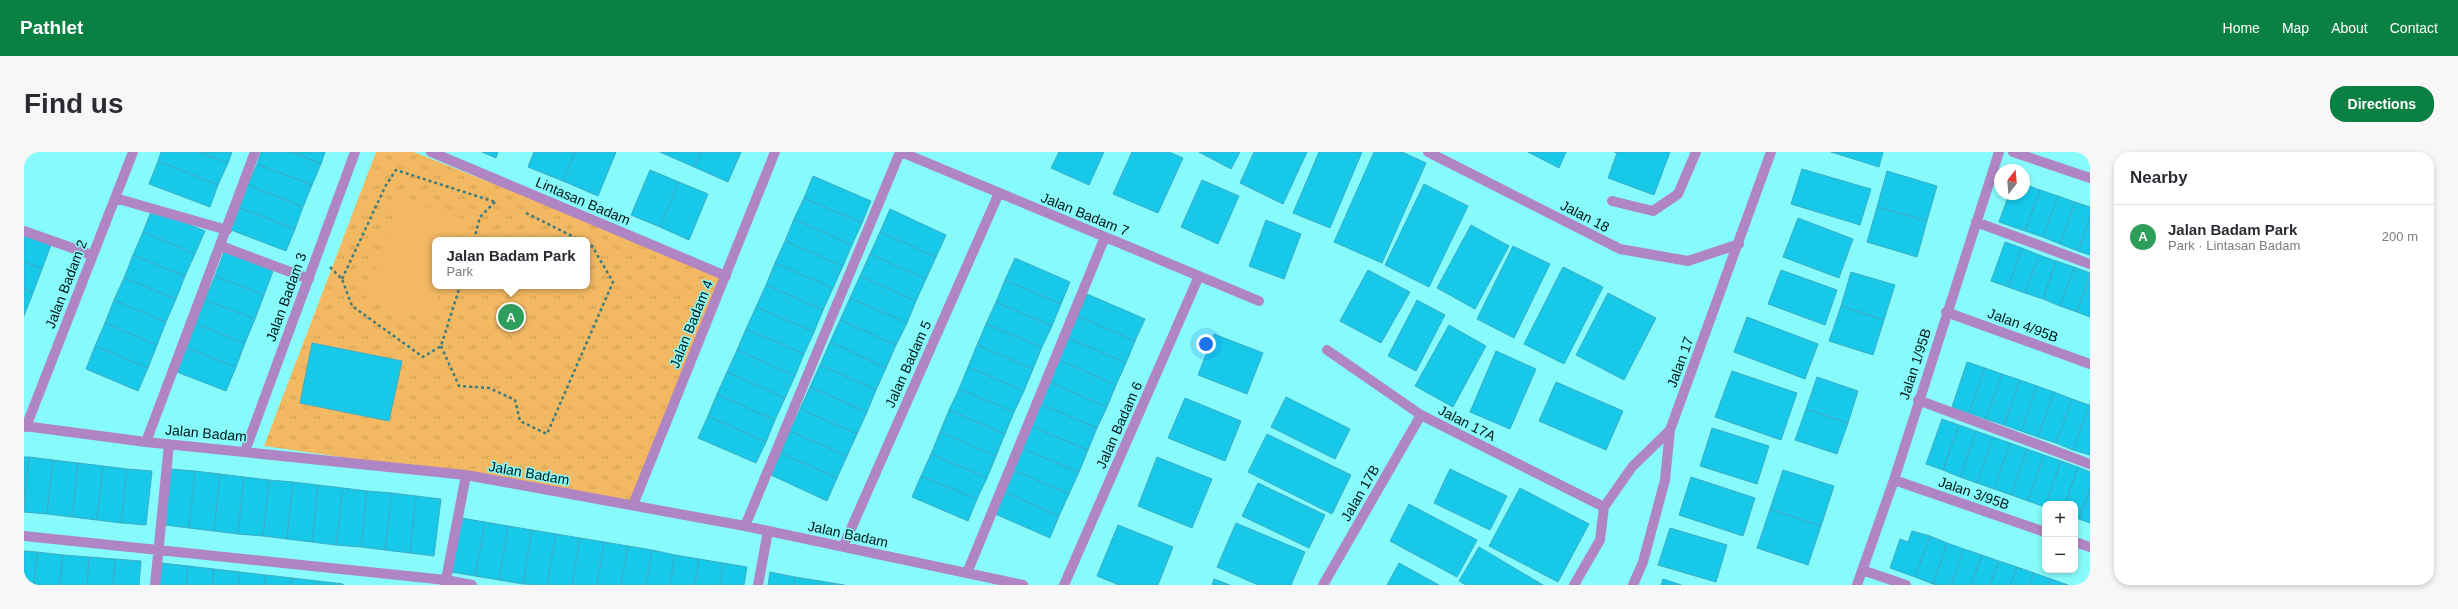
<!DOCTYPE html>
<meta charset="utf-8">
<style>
body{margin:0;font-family:Arial,sans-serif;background:#f7f7f7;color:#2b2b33}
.controls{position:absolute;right:12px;bottom:12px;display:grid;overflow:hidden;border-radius:8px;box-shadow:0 2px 6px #0003}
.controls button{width:36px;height:36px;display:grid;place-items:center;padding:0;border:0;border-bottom:1px solid #e1e1e2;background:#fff;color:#2b2b33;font:20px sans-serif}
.compass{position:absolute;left:1970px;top:12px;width:36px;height:36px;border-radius:50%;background:#fff;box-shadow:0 2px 6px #0003;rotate:16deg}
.you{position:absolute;left:1182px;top:192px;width:14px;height:14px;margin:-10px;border:3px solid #fff;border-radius:50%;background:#1a73e8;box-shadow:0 0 0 6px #1a73e833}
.badge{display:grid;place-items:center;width:26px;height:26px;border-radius:50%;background:#0b8043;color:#fff;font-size:13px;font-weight:700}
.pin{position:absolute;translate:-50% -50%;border:2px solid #fff;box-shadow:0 1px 4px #0006}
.popup{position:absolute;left:408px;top:85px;width:158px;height:52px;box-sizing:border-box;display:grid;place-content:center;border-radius:8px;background:#fff;filter:drop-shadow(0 1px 3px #0005);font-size:13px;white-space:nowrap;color:#7c7c81}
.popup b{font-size:15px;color:#2b2b33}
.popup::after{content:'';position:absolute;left:50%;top:100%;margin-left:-8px;border:8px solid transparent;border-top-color:#fff}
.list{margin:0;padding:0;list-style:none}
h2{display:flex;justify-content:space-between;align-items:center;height:52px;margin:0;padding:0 16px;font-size:17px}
h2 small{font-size:13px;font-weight:400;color:#7c7c81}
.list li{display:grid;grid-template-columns:26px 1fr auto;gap:12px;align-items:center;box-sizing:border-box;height:64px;padding:0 16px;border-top:1px solid #e1e1e2}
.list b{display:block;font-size:15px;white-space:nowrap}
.list p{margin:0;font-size:13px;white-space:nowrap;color:#7c7c81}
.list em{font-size:13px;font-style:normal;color:#7c7c81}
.map{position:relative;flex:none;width:2066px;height:433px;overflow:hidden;border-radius:16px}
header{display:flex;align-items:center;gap:24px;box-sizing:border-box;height:56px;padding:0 20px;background:#0b8043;color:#fff}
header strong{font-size:19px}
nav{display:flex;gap:22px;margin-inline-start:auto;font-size:14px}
.intro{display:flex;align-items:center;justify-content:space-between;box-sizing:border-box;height:96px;padding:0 24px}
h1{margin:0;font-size:28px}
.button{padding:10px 18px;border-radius:16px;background:#0b8043;color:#fff;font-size:14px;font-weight:700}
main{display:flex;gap:24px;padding:0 24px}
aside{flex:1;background:#fff;border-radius:16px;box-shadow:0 2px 6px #0003}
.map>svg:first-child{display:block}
.park{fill:url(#park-tufts);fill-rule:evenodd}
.pitch{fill:#f2b862}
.building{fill:#17c8e9;stroke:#3badc6}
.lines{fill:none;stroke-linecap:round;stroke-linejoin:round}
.path{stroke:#3d7d7d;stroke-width:2.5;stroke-dasharray:3 3;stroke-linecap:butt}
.minor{stroke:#b085c3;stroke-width:10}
.labels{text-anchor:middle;stroke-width:3;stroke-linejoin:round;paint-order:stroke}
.street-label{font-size:14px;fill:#001616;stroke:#87fbfb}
</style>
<header>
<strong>Pathlet</strong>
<nav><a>Home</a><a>Map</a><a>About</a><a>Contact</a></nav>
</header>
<div class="intro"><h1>Find us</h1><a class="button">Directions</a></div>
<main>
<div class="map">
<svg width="2066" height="433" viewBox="0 0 2066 433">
<defs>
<pattern id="park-tufts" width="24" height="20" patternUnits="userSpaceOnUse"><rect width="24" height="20" fill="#f2b862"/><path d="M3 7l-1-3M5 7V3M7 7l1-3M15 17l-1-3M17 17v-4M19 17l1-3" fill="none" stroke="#ce9d54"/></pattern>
</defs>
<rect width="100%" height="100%" fill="#87fbfb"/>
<path class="park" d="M352 0H390L702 124 609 353 442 323 240 294ZM411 88H563V134H411Z"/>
<path class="pitch" d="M376 46 438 66 431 88H411V134H417L407 169 341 148Z"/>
<path class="building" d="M137 0H176L204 11 194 33 134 9Z
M176 0H208L204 11Z
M237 0H268L297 12 288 33 233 12Z
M268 0H301L297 12Z
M458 0H474L472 6Z
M510 0H551L539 29 504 15Z
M551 0H592L574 44 539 29Z
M636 0H677L670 15Z
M677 0H717L704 30 670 15Z
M1035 0H1080L1065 33 1027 16Z
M1108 0H1145L1159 6 1134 61 1089 42Z
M1175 0H1216L1207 17Z
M1230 0H1283L1259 52 1216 31Z
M1295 0H1338L1306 76 1269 61Z
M1350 0H1378L1402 11 1358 111 1310 90Z
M1504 0H1542L1535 16Z
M1590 0H1646L1630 43 1584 26 1593 1Z
M1807 0H1859L1855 15Z
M134 9 194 33 186 55 125 32Z
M233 12 288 33 279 55 224 33Z
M1778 17 1847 37 1836 73 1767 52Z
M626 18 655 30 636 75 607 63Z
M1863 19 1913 34 1903 69 1853 55Z
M789 24 847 49 838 71 780 46Z
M1178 28 1215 44 1194 92 1157 75Z
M655 30 684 42 665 88 636 75Z
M1400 32 1444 54 1405 135 1361 113Z
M2000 32 2016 38 2001 79 1975 70 1985 42H2000Z
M224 33 279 55 271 77 216 56Z
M2016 38 2034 44 2019 85 2001 79Z
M2034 44 2051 50 2036 92 2019 85Z
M780 46 838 71 828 93 770 67Z
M2051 50 2066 55V65L2054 99 2036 92Z
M1853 55 1903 69 1893 105 1843 90Z
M216 56 271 77 262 99 207 78Z
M128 57 181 79 171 102 119 80Z
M866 57 922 83 912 105 856 80Z
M2066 65V103L2054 99Z
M1774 66 1829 87 1815 126 1759 105Z
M770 67 828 93 819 114 761 89Z
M1242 68 1277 82 1260 127 1225 114Z
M1447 73 1485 94 1451 157 1413 136Z
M119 80 171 102 161 124 109 103Z
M856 80 912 105 902 127 846 102Z
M0 83 27 93 18 117 0 110Z
M761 89 819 114 809 136 751 111Z
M1981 90 1998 96 1984 135 1967 129Z
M1489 94 1526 112 1490 186 1453 167Z
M1998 96 2015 103 2001 141 1984 135Z
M200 100 249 119 240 143 191 124Z
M846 102 902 127 892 149 836 124Z
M109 103 161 124 152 147 100 126Z
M2015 103 2032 109 2019 147 2001 141Z
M991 106 1046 130 1037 152 981 128Z
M2032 109 2050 115 2036 154 2019 147Z
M0 110 18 117 9 141 0 137Z
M751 111 809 136 799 158 742 133Z
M1539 115 1579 135 1540 212 1500 192Z
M2050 115 2066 121 2053 160 2036 154Z
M1344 118 1386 140 1357 191 1316 169Z
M1757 118 1813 138 1801 173 1744 152Z
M1827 120 1871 133 1860 168 1817 154Z
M191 124 240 143 231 167 181 148Z
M836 124 892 149 883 171 826 146Z
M2066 125V165L2053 160Z
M100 126 152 147 142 170 90 148Z
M981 128 1037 152 1028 174 972 150Z
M742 133 799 158 790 180 732 155Z
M0 137 9 141 0 164Z
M1584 141 1632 166 1600 228 1552 203Z
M1063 142 1121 167 1111 189 1054 164Z
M826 146 883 171 872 193 816 168Z
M90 148 142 170 133 193 81 171Z
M181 148 231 167 221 191 172 172Z
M1393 148 1421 163 1392 219 1364 204Z
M972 150 1028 174 1018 195 962 172Z
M1817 154 1860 168 1849 203 1805 189Z
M732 155 790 180 780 202 722 177Z
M1054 164 1111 189 1102 211 1044 186Z
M1723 165 1794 192 1781 227 1710 200Z
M816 168 872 193 862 216 806 190Z
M81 171 133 193 124 216 71 194Z
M172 172 221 191 212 215 163 196Z
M962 172 1018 195 1009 217 953 193Z
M1425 173 1462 194 1429 255 1391 234Z
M722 177 780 202 771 224 713 198Z
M1190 182 1239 201 1223 242 1174 223Z
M1044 186 1102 211 1092 233 1035 208Z
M806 190 862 216 852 238 796 213Z
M288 191 378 209 365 269 276 251Z
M953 193 1009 217 1000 239 944 215Z
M71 194 124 216 114 239 62 217Z
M163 196 212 215 202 239 153 220Z
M713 198 771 224 761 246 703 220Z
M1472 199 1512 217 1486 277 1446 260Z
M1035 208 1092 233 1083 255 1025 230Z
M1943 210 1961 216 1945 261 1928 255Z
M796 213 852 238 843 260 786 235Z
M944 215 1000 239 990 260 935 237Z
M1961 216 1978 222 1962 267 1945 261Z
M1708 219 1773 241 1757 288 1691 265Z
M703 220 761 246 751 268 693 242Z
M1978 222 1996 228 1980 273 1962 267Z
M1793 225 1834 239 1824 271 1782 257Z
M1996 228 2013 234 1997 279 1980 273Z
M1025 230 1083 255 1073 276 1016 252Z
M1532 230 1599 259 1582 298 1515 269Z
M2013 234 2030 240 2014 285 1997 279Z
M786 235 843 260 833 282 776 257Z
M935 237 990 260 981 282 925 258Z
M2030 240 2048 247 2032 291 2014 285Z
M693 242 751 268 742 290 684 264Z
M1262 245 1326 277 1311 307 1247 275Z
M1161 246 1217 269 1201 309 1144 286Z
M2048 247 2065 253 2049 298 2032 291Z
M1016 252 1073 276 1064 298 1006 274Z
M2065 253H2066V303L2049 298Z
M776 257 833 282 823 304 766 279Z
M1782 257 1824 271 1813 302 1771 288Z
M925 258 981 282 972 304 916 280Z
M684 264 742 290 732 311 674 286Z
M1918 267 1935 273 1919 318 1902 312Z
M1935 273 1952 279 1936 325 1919 318Z
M1006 274 1064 298 1055 320 997 296Z
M1688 276 1745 294 1733 332 1676 314Z
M766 279 823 304 813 326 757 301Z
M1952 279 1969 285 1953 331 1936 325Z
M916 280 972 304 963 326 907 302Z
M1243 282 1327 323 1308 362 1224 320Z
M1969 285 1986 291 1970 337 1953 331Z
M1986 291 2003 297 1987 343 1970 337Z
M997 296 1055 320 1045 342 987 317Z
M2003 297 2020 303 2004 349 1987 343Z
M757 301 813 326 803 349 747 323Z
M907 302 963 326 953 347 897 324Z
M2020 303 2037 309 2021 355 2004 349Z
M0 305H5L0 351Z
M5 305 29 308 23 362 0 360Z
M1133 305 1188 327 1168 376 1114 354Z
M29 308 54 311 48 365 23 362Z
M2037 309 2054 315 2041 352H2022Z
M54 311 79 314 73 368 48 365Z
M79 314 103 317 97 371 73 368Z
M2054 315 2066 320V336L2055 367 2051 366V352H2041Z
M103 317 128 319 122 373 97 371Z
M146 317 171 319 165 376 141 373Z
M987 317 1045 342 1035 364 978 339Z
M1426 317 1483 344 1466 378 1410 351Z
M1759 318 1810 334 1797 374 1746 357Z
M171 319 196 322 190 379 165 376Z
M196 322 220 325 214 382 190 379Z
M897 324 953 347 944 369 888 345Z
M220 325 245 328 239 384 214 382Z
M1667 325 1731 346 1719 384 1655 363Z
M245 328 269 330 263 387 239 384Z
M269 330 294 333 288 390 263 387Z
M1234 331 1301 363 1285 396 1218 364Z
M294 333 319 336 312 393 288 390Z
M319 336 343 339 337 395 312 393Z
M1496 336 1565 372 1534 430 1465 394Z
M2066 336V371L2055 367Z
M343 339 368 341 361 398 337 395Z
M978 339 1035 364 1026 386 969 361Z
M368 341 392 344 386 401 361 398Z
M392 344 417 347 410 404 386 401Z
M1385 352 1453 388 1433 425 1366 389Z
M1746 357 1797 374 1784 413 1733 396Z
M437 366 461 370 451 424 427 420Z
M461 370 484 374 475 428 451 424Z
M1212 371 1281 400 1267 433H1234L1193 415Z
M1094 373 1149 395 1134 433H1095L1073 424Z
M484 374 508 378 499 432 475 428Z
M1646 376 1703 393 1692 430 1634 413Z
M508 378 532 382 523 433 499 432Z
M1888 379 1906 384 1891 425 1866 416 1876 387 1884 390Z
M532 382 556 386 548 433H523Z
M1906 384 1923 391 1909 432 1891 425Z
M556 386 580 390 573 433H548Z
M580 390 604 394 597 433H573Z
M1923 391 1940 397 1927 433H1913L1909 432Z
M604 394 628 398 622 433H597Z
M1455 395 1519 433H1442L1435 429Z
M1940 397 1958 403 1947 433H1927Z
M628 398 651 403 646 433H622Z
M0 399 13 400 10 433H0Z
M13 400 39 403 36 433H10Z
M39 403 65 405 63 433H36Z
M651 403 675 407 671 433H646Z
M1958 403 1975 409 1966 433H1947Z
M65 405 91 407 89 433H63Z
M91 407 117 409 115 433H89Z
M675 407 699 411 696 433H671Z
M1975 409 1993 415 1986 433H1966Z
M138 411 164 414 162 433H136Z
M699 411 723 415 720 433H696Z
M1375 411 1415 433H1363Z
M164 414 190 417 188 433H162Z
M1993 415 2010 421 2006 433H1986Z
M190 417 216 420 214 433H188Z
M216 420 242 423 241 433H214Z
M746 420 771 425 770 433H744Z
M2010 421 2027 427 2025 433H2006Z
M242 423 268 426 267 433H241Z
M771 425 796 429 795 433H770Z
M268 426 294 429 293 433H267Z
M1190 427 1206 433H1188Z
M1639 427 1657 433H1637Z
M2027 427 2044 433H2025Z
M294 429 319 432V433H293Z
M796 429 820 433H795Z"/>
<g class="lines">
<path class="path" d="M502 61 556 88
M450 88 456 65 472 49
M306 115 318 127 328 154 399 205 417 194 436 134
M318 127 362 33 372 18 471 50
M417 194 435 234 465 236 491 248 496 269 523 282 589 130 568 94 563 92"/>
<path class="minor" d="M407 0 702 124
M877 0 1235 149
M1404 0 1596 97 1664 109 1715 92
M1989 0 2066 26
M91 46 203 78
M1588 49 1629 59 1654 42 1672 0
M1952 70 2066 112
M0 79 68 103
M197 94 285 127
M1922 160 2066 212
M1303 198 1397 263 1580 355
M1894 248 2066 312
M0 274 122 290 442 323 721 374 999 433
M2 275 109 0
M122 290 231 0
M221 299 331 0
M1870 328 2021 380
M609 353 751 0
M721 374 876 0
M0 384 422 428 448 433
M2051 390 2066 395
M819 395 975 41
M1838 418 1882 433
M943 421 1081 85
M131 433 145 292
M421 433 442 323
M734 433 744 379
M1040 433 1175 124
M1299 433 1397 263
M1550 433 1576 388 1580 355 1608 315 1646 278
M1609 433 1619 410 1641 328 1646 278 1747 0
M1833 433 1870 328 1975 0"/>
</g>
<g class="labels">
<g class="street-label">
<text transform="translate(559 49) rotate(23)" y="5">Lintasan Badam</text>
<text transform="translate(1061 62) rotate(22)" y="5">Jalan Badam 7</text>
<text transform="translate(1561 64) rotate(27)" y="5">Jalan 18</text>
<text transform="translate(42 132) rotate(-69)" y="5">Jalan Badam 2</text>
<text transform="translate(262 145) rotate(-70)" y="5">Jalan Badam 3</text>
<text transform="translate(667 172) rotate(-68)" y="5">Jalan Badam 4</text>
<text transform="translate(1999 173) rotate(20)" y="5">Jalan 4/95B</text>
<text transform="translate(1656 210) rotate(-70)" y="5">Jalan 17</text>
<text transform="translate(884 212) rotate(-66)" y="5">Jalan Badam 5</text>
<text transform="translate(1891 212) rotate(-72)" y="5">Jalan 1/95B</text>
<text transform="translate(1443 271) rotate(27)" y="5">Jalan 17A</text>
<text transform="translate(1095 273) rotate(-66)" y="5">Jalan Badam 6</text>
<text transform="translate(182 281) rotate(5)" y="5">Jalan Badam</text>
<text transform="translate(505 321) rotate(10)" y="5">Jalan Badam</text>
<text transform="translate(1336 341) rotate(-60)" y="5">Jalan 17B</text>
<text transform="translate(1950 341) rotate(19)" y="5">Jalan 3/95B</text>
<text transform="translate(824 382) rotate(12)" y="5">Jalan Badam</text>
</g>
</g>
</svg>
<div class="controls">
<button>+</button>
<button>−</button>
</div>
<svg class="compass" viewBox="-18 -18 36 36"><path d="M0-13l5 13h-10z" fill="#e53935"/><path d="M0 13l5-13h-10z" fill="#7c7c81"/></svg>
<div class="you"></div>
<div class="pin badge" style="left:487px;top:165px;background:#2e9e5b">A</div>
<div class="popup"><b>Jalan Badam Park</b>Park</div>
</div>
<aside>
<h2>Nearby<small></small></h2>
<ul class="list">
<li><span class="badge" style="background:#2e9e5b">A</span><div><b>Jalan Badam Park</b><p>Park · Lintasan Badam</p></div><em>200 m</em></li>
</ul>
</aside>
</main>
